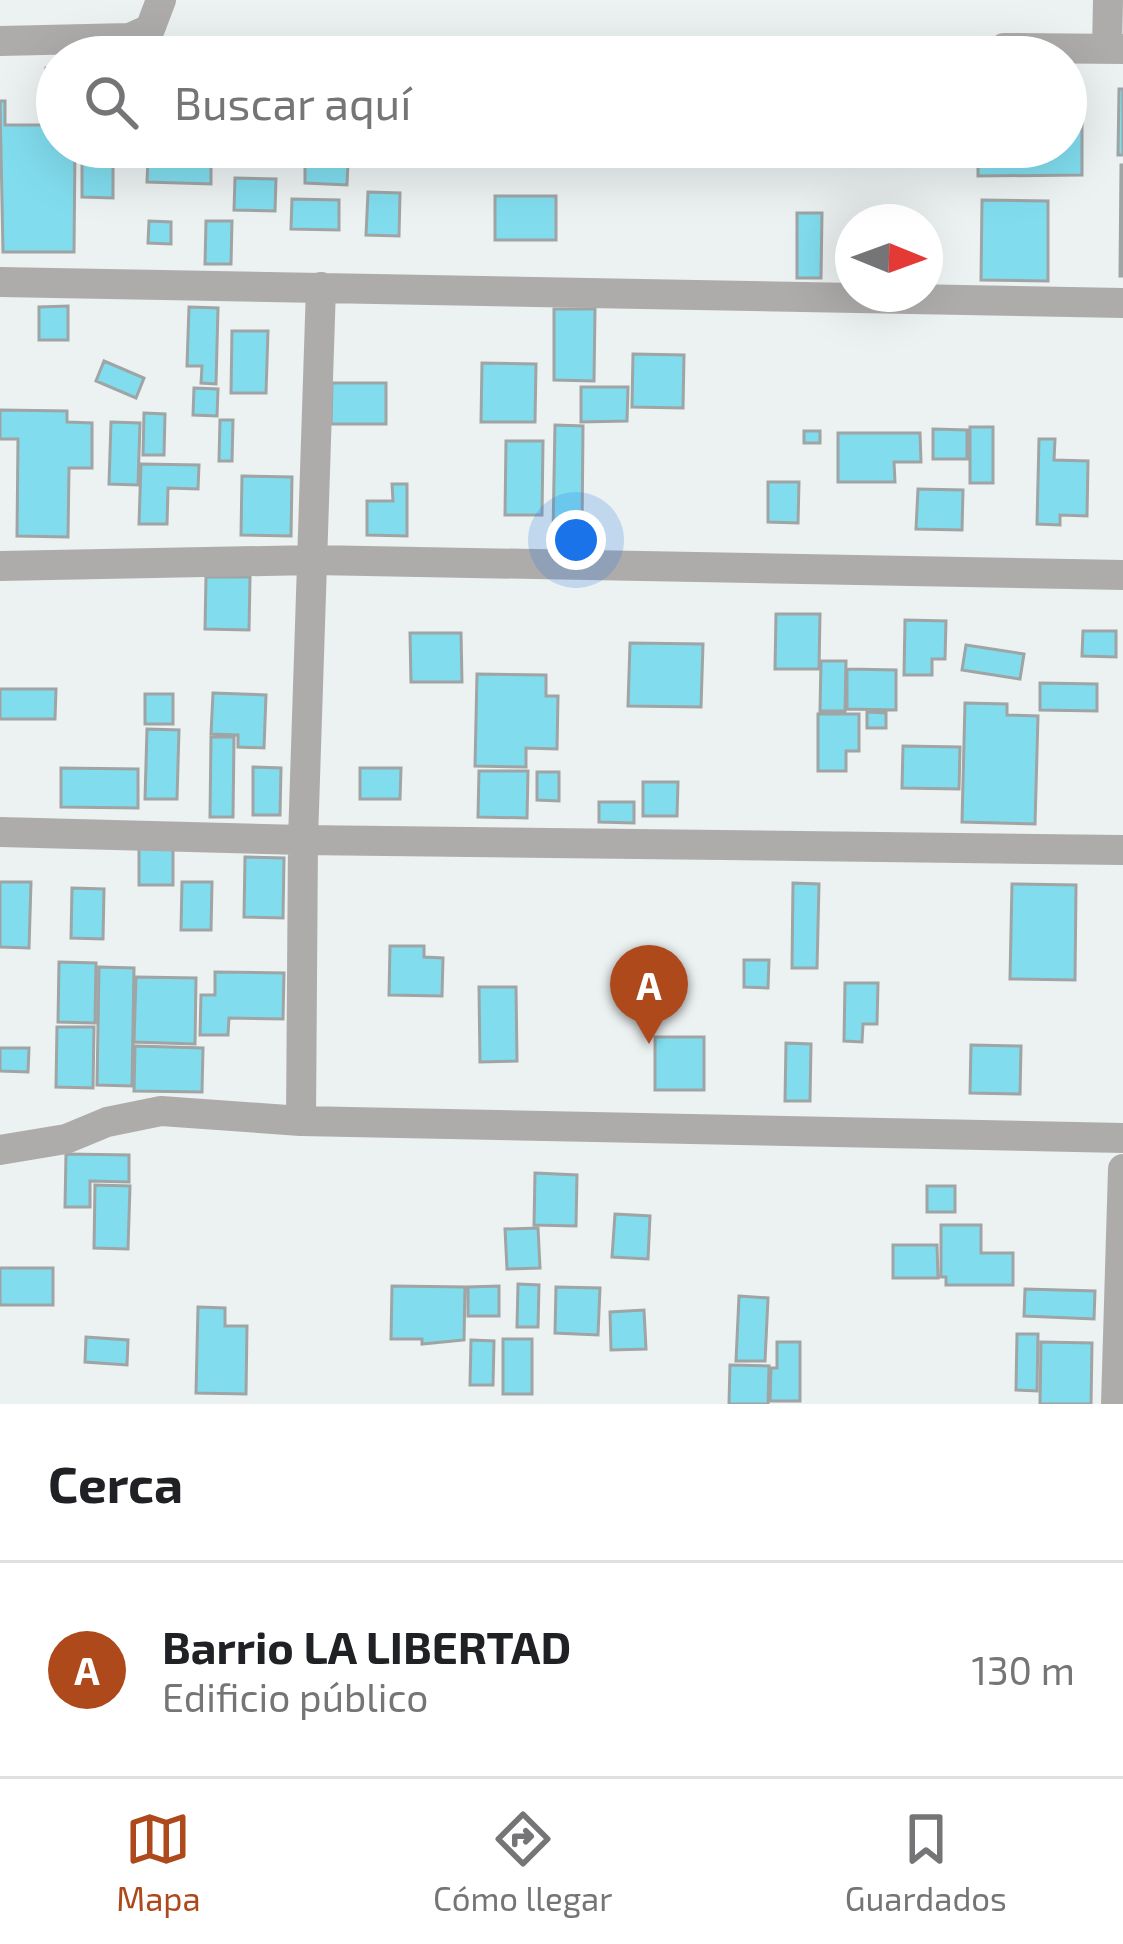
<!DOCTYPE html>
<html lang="es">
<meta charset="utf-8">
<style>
body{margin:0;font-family:"Exo 2",sans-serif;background:#f6f6f6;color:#202124}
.compass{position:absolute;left:835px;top:204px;width:108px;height:108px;border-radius:50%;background:#fff;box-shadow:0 12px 48px #0002;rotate:91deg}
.you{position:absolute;left:576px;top:540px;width:42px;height:42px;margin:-30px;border:9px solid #fff;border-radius:50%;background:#1a73e8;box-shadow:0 0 0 18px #1a73e833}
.badge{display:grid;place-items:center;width:78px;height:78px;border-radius:50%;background:#ad491a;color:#fff;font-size:39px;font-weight:700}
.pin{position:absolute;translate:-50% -99px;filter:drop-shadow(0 3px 6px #0008)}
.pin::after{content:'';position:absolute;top:63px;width:42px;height:36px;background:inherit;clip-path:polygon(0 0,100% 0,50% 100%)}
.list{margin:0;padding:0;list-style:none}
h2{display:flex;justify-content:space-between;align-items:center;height:156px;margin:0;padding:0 48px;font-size:51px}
h2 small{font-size:39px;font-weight:400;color:#757577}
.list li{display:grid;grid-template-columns:78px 1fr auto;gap:36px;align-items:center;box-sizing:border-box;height:216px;padding:0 48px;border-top:3px solid #e0e0e0}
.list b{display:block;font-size:45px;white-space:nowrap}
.list p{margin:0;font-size:39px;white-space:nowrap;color:#757577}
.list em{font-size:39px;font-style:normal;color:#757577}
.icon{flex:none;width:66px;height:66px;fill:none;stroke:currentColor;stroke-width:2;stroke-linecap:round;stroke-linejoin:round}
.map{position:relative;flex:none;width:1123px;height:1404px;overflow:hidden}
.search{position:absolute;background:#fff;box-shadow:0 12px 48px #0002;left:36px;right:36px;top:36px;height:132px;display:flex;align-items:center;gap:30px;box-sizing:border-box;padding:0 42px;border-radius:66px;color:#757577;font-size:45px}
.sheet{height:372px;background:#fff}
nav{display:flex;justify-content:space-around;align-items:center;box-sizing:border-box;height:168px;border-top:3px solid #e0e0e0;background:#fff;font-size:33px;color:#757577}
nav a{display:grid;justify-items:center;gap:6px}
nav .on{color:#ad491a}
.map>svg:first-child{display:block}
.building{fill:#81ddee;stroke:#9fa4a5;stroke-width:3}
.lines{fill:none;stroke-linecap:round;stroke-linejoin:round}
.street{stroke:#aeacab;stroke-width:30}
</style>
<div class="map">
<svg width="1123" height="1404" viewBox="0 0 1123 1404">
<rect width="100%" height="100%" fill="#ecf1f1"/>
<path class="building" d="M160 49 185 50V57H160Z
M46 68H57V120H45Z
M1119 89H1123V155H1118Z
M0 101H5V125H57V147H75L74 252H3Z
M1066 110H1082V175L978 176V147H1066Z
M82 147H113V198L82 197Z
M130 147H155L154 156 130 155Z
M222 147H287V157L222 156Z
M545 147H571V154L545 152Z
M148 158 211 160V184L147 182Z
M305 162 348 163 347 185 305 183Z
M1121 165H1123V276H1120Z
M235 178 276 179 275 211 234 210Z
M368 192 400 193 399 236 366 235Z
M495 196H556V240H495Z
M292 199 339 200V230L291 229Z
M982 200 1048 201V281L981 280Z
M797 213H822L821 278H797Z
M149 221 171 222V244L148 243Z
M206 221H232L231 264H205Z
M68 306V340H39V307Z
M189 307 218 308 216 384 201 383 202 366H187Z
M554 309H595L594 381 554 380Z
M232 331H268L266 393H231Z
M633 354 684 355 683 408 632 407Z
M104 361 144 378 136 398 96 381Z
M482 363 536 364 535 422H481Z
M332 383H386V424H331Z
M581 387H628L627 421 581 422Z
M194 388 218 389 217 416 193 415Z
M0 410 67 411V422L92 423V468H69L68 537 17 536 18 439H0Z
M144 413 165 414 164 455H143Z
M220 420H233L232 461H219Z
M111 422 140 423 138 485 109 484Z
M555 425 583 426 582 533 553 532Z
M970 427H993V483H970Z
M933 429 967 430V459H933Z
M804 431H820V443H804Z
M838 433H920L921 462H894L895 482H838Z
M1039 439H1055L1054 460 1088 461 1087 516 1060 515V525L1037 524Z
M506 441H543L542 515H505Z
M141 464 199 465 198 489 168 488 167 524H139Z
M242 476 292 477 291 536 241 535Z
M768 482H799L798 523 768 522Z
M392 484H407V536L367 535V501H393Z
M918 489 963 490 962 530 916 529Z
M206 577H250L249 630 205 629Z
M776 614H820L819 669H775Z
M905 620 946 621 945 659H932V675H904Z
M1083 631H1116V657L1082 656Z
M410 633H461L462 682H411Z
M630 643 703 644 701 707 628 706Z
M966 645 1024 654 1020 679 962 670Z
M821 661H846L845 711H820Z
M847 669 896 670V710L847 709Z
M477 674 546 675V696H558L557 749 526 748V767L475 766Z
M1040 683 1097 684V711L1040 710Z
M0 689H56L55 719H0Z
M213 693 266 695 264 748 238 747V735L211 734Z
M145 694H173V724H145Z
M965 703 1007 704V715L1038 716 1035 824 962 822Z
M867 712 886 713V728H867Z
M818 714H859V751H846V771H818Z
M147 729 179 730 177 799H145Z
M211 737H234L233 817H210Z
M903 746 960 747 959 789 902 788Z
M253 767 281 768 280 815H253Z
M61 768 138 769V808L61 807Z
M360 768H401L400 799H360Z
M479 771H528L527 818 478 817Z
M537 772H559V801L537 800Z
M643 782H678L677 816H643Z
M599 802H634V823L599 822Z
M139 848 173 849V885H139Z
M245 857 284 858 283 918 244 917Z
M0 882H31L29 948 0 947Z
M182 882H212L211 930H181Z
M793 883 819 884 817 968H792Z
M1012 884 1076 885 1075 980 1010 979Z
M72 888 104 889 103 939 71 938Z
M390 946H424V957L443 958 442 996 389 995Z
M744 960H769L768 988 744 987Z
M59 962 96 963 95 1023 58 1022Z
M99 967 134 968 132 1086 97 1085Z
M215 972 284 973 283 1019 229 1018 228 1035H200L201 995H215Z
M136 977 196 978 195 1044 134 1042Z
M845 983H878L877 1024H863L862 1042 844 1041Z
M479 987H516L517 1061 480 1062Z
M57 1027H94L93 1088 56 1087Z
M655 1037H704V1090H655Z
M786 1043 811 1044 810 1101H785Z
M971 1045 1021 1046 1020 1094 970 1093Z
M135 1046 203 1048 202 1092 134 1091Z
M0 1048H29L28 1072 0 1071Z
M66 1154 129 1155V1182L90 1181V1207H65Z
M535 1173 577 1175 576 1226 534 1225Z
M95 1185 130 1186 128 1249 94 1248Z
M927 1186H955V1212H927Z
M615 1214 650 1216 648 1259 612 1257Z
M941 1225H981V1253H1013V1285H946V1277H941Z
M538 1228 540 1268 507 1269 505 1229Z
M893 1245H937L938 1278H893Z
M0 1268H53V1305H0Z
M518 1284 539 1285 538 1327H517Z
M392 1286 465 1287 464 1340 422 1344V1339H391Z
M499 1286V1316H468V1287Z
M556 1287 600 1288 598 1335 555 1333Z
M1025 1289 1095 1291 1094 1319 1024 1316Z
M739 1296 768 1298 765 1361H736Z
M198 1307 225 1308V1326H247L246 1394 196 1393Z
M644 1310 646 1349 611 1350 610 1312Z
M1017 1334H1038L1037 1391 1016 1390Z
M86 1337 128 1340 127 1365 85 1362Z
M503 1339H532V1394H503Z
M471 1340 494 1341 493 1385H470Z
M777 1342H800V1401H770L771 1368H777Z
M1041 1342 1092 1343 1091 1404H1040Z
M730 1365 769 1366 768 1404H729Z"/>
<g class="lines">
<path class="street" d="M0 41 130 38 150 29 161 0
M1004 48 1123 49
M1107 49 1108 0
M0 282 1123 303
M0 566 314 560 1123 575
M0 832 303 840 1123 850
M301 1121 303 840 321 287
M0 1150 66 1139 107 1122 161 1111 301 1121 1123 1138
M1116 1404 1123 1169"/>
</g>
</svg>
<svg class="compass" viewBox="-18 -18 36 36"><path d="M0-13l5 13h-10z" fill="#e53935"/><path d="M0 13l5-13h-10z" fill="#757577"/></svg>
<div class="you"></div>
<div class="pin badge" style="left:649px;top:1044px">A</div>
<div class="search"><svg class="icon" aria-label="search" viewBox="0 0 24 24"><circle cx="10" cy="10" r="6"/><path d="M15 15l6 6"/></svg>Buscar aquí</div>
</div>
<section class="sheet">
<h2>Cerca<small></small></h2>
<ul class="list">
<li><span class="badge">A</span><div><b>Barrio LA LIBERTAD</b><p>Edificio público</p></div><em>130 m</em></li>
</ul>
</section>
<nav>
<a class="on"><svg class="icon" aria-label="map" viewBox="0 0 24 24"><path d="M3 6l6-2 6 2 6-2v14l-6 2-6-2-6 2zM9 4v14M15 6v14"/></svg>Mapa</a>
<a><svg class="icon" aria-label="directions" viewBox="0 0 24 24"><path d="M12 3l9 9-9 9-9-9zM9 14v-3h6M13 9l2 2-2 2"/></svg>Cómo llegar</a>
<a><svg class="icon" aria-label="saved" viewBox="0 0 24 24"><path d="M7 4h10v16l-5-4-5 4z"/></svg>Guardados</a>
</nav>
